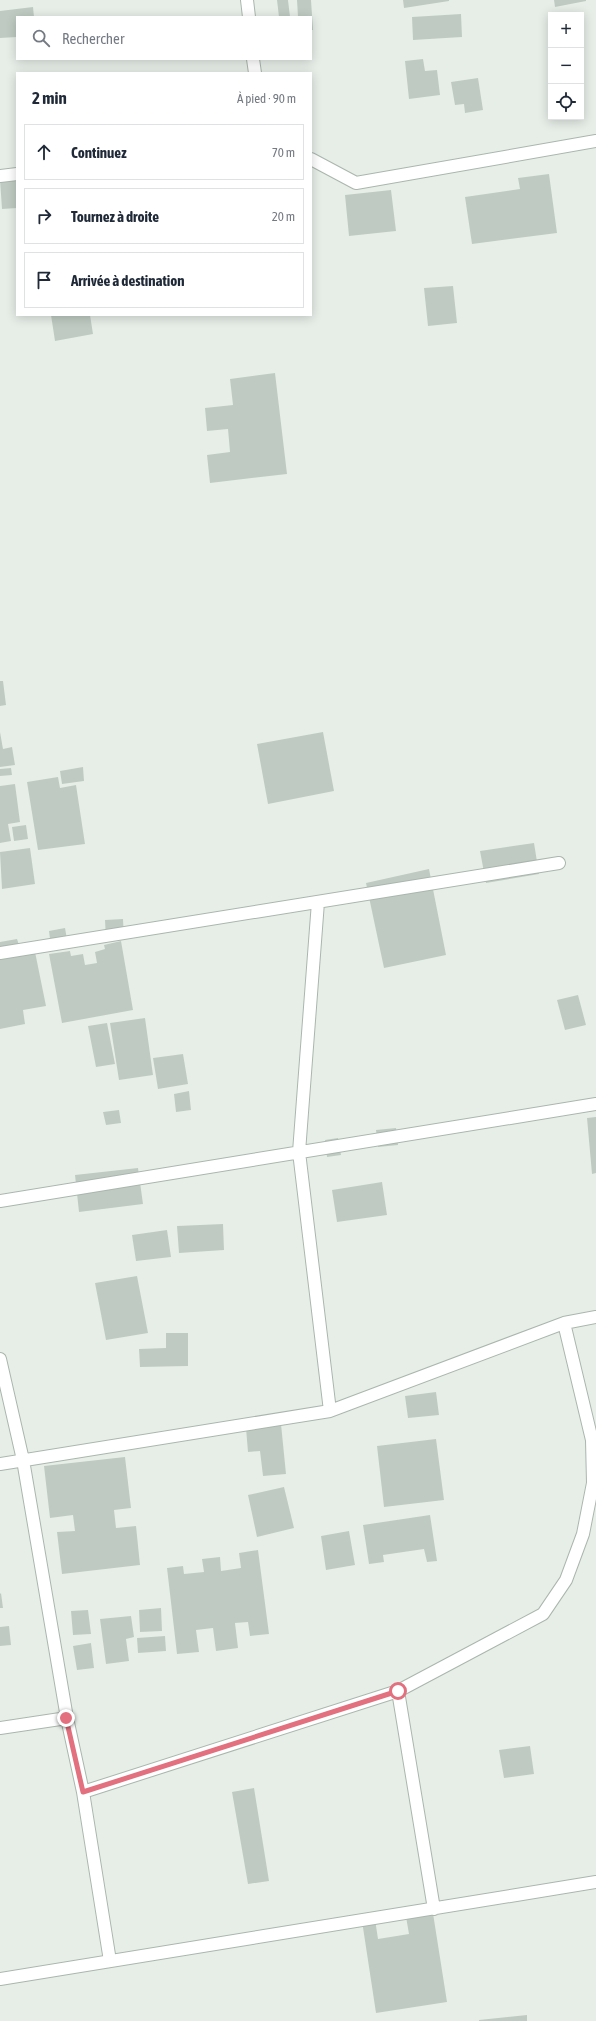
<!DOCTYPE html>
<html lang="fr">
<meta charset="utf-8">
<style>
body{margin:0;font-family:"Asap Condensed",sans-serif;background:#f6f6f7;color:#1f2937}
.controls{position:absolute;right:12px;top:12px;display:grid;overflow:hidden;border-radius:0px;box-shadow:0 2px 10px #0003}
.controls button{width:36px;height:36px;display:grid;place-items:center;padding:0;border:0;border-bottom:1px solid #e0e1e3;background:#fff;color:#1f2937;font:20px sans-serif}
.stop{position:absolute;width:12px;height:12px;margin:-9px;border:3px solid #e2707e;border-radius:50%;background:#fff}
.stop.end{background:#e2707e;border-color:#fff;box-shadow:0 1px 4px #0008}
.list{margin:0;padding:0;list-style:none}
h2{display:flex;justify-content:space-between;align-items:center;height:52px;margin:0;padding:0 16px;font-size:17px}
h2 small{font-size:13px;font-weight:400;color:#747a83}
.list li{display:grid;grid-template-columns:26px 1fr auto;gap:12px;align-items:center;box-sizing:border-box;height:56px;margin:0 8px 8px;padding:0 8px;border:1px solid #e0e1e3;border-radius:0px}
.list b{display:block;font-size:15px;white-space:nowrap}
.list em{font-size:13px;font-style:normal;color:#747a83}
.icon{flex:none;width:22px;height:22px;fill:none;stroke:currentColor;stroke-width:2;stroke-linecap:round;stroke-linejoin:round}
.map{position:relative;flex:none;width:596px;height:2021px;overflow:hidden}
.search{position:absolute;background:#fff;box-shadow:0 2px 10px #0003;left:16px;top:16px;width:296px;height:44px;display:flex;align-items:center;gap:10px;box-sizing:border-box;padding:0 14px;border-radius:0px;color:#747a83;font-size:15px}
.panel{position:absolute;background:#fff;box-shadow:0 2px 10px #0003;left:16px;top:72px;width:296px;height:244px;border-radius:0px}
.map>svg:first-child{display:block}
.building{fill:#bfcbc2}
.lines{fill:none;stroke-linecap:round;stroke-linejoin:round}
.minor-casing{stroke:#aab6ad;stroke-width:14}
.minor{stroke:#fff;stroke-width:12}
.route{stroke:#e2707e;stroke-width:5}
</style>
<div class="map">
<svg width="596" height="2021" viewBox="0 0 596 2021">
<rect width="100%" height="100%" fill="#e7eee8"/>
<path class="building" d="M277 0H288L290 17H279Z
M297 0H311L313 30H311V17H298Z
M403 0H449V1L404 8Z
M554 0H586V1L555 7Z
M33 7 34 17H17V37L0 38V11Z
M461 14 462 37 413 40 412 17Z
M423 59 425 71 437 70 440 95 409 99 405 61Z
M478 78 483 110 465 113 464 104 455 105 451 82Z
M549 174 557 233 472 244 465 197 520 189 518 178Z
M17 179V208L2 209 0 180Z
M391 190 396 231 349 236 345 195Z
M453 286 457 323 428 326 424 288Z
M51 315H90L93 334 55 341Z
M275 373 287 474 210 483 207 455 230 452 228 429 207 431 205 408 233 405 230 379Z
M0 681H3L6 705 0 706Z
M0 732 3 749 12 747 15 765 0 767Z
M323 732 334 791 268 804 257 744Z
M83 767 84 781 62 784 60 771Z
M11 768 12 775 0 776V769Z
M58 777 60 788 76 785 85 844 38 850 27 782Z
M15 784 20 822 8 824 11 841 0 843V786Z
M26 825 28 839 14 841 12 827Z
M534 843 539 874 486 883 480 851Z
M30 848 35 884 2 889 0 852Z
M429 869 446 955 384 968 366 883Z
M123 919 124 939 106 940 105 920Z
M65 928 68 945 51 947 49 931Z
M17 939 19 945 33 942 46 1006 23 1010 25 1024 0 1029V942Z
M121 941 133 1010 62 1023 49 954 70 951 71 956 83 954 85 965 97 963 95 952 105 949 104 945Z
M578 995 586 1025 565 1030 557 1000Z
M145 1018 153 1075 119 1080 110 1023Z
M107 1023 115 1064 96 1067 88 1026Z
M183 1054 188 1084 158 1089 153 1058Z
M189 1091 191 1110 176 1112 174 1094Z
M119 1110 121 1123 106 1125 103 1112Z
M596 1117V1173L592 1174 587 1118Z
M396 1128 398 1145 378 1147 376 1130Z
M338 1138 341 1155 327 1157 325 1140Z
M138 1168 143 1204 79 1212 75 1175Z
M382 1182 387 1215 337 1222 332 1190Z
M223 1224 224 1250 179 1253 177 1226Z
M167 1230 171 1257 136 1261 132 1235Z
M137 1276 148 1333 106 1340 95 1283Z
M166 1333H188V1366L140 1367 139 1349 166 1348Z
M436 1392 439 1415 408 1418 405 1396Z
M281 1424 286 1474 263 1476 260 1451 248 1452 246 1428Z
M436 1439 444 1500 384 1507 377 1446Z
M125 1457 131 1508 114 1510 116 1528 136 1526 140 1565 62 1574 57 1532 75 1531 73 1515 50 1518 44 1466Z
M284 1487 294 1528 257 1537 248 1495Z
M430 1515 437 1561 427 1562 424 1549 383 1555 384 1562 369 1564 363 1525Z
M349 1531 355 1565 326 1570 321 1536Z
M258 1550 269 1634 250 1636 248 1622 235 1623 238 1648 216 1651 213 1628 196 1630 199 1652 177 1654 167 1568 183 1566 184 1574 204 1572 202 1559 220 1557 221 1571 241 1568 239 1553Z
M1 1593 3 1608H0V1594Z
M161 1608 162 1631 140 1632 139 1610Z
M88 1610 91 1634 73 1635 71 1611Z
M131 1616 134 1637 126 1639 129 1661 106 1664 100 1619Z
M9 1626 11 1645 0 1646V1627Z
M165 1636 166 1651 138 1653 137 1638Z
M91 1643 94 1668 77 1670 73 1646Z
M530 1746 534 1774 504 1778 499 1750Z
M254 1788 269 1881 248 1884 232 1792Z
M432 1907 447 2002 376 2013 362 1921 375 1919 378 1939 409 1934 405 1911Z
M527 2015V2021H479V2020Z"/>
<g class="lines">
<g class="minor-casing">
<path id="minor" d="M247 0 249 17
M253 59 255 73
M311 159 356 183 596 141
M0 176 17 174
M318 902 299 1152 330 1411
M0 953 559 863
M0 1201 596 1104
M0 1359 23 1460 67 1718 83 1792 110 1961
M0 1464 330 1411 564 1323 596 1317
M398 1691 434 1909
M0 1728 67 1718
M83 1792 398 1691 543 1614 566 1580 583 1534 593 1483 592 1440 564 1323
M0 1979 596 1882"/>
</g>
<use href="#minor" class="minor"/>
</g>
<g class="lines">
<path class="route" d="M66 1718 83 1792 398 1691"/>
</g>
</svg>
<div class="controls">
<button>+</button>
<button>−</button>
<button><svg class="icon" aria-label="locate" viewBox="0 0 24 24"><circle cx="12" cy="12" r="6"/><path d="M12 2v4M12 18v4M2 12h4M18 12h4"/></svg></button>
</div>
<div class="stop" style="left:398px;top:1691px"></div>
<div class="stop end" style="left:66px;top:1718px"></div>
<div class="search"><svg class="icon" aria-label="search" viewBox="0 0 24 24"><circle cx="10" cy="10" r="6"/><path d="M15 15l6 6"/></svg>Rechercher</div>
<section class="panel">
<h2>2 min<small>À pied · 90 m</small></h2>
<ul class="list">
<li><svg class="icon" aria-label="ahead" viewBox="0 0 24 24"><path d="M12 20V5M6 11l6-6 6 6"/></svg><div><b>Continuez</b></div><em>70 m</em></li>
<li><svg class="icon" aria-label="right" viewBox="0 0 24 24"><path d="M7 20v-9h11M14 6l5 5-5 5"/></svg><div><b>Tournez à droite</b></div><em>20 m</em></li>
<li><svg class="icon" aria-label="arrive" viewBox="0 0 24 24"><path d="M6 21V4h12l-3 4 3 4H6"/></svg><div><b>Arrivée à destination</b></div></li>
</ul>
</section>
</div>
